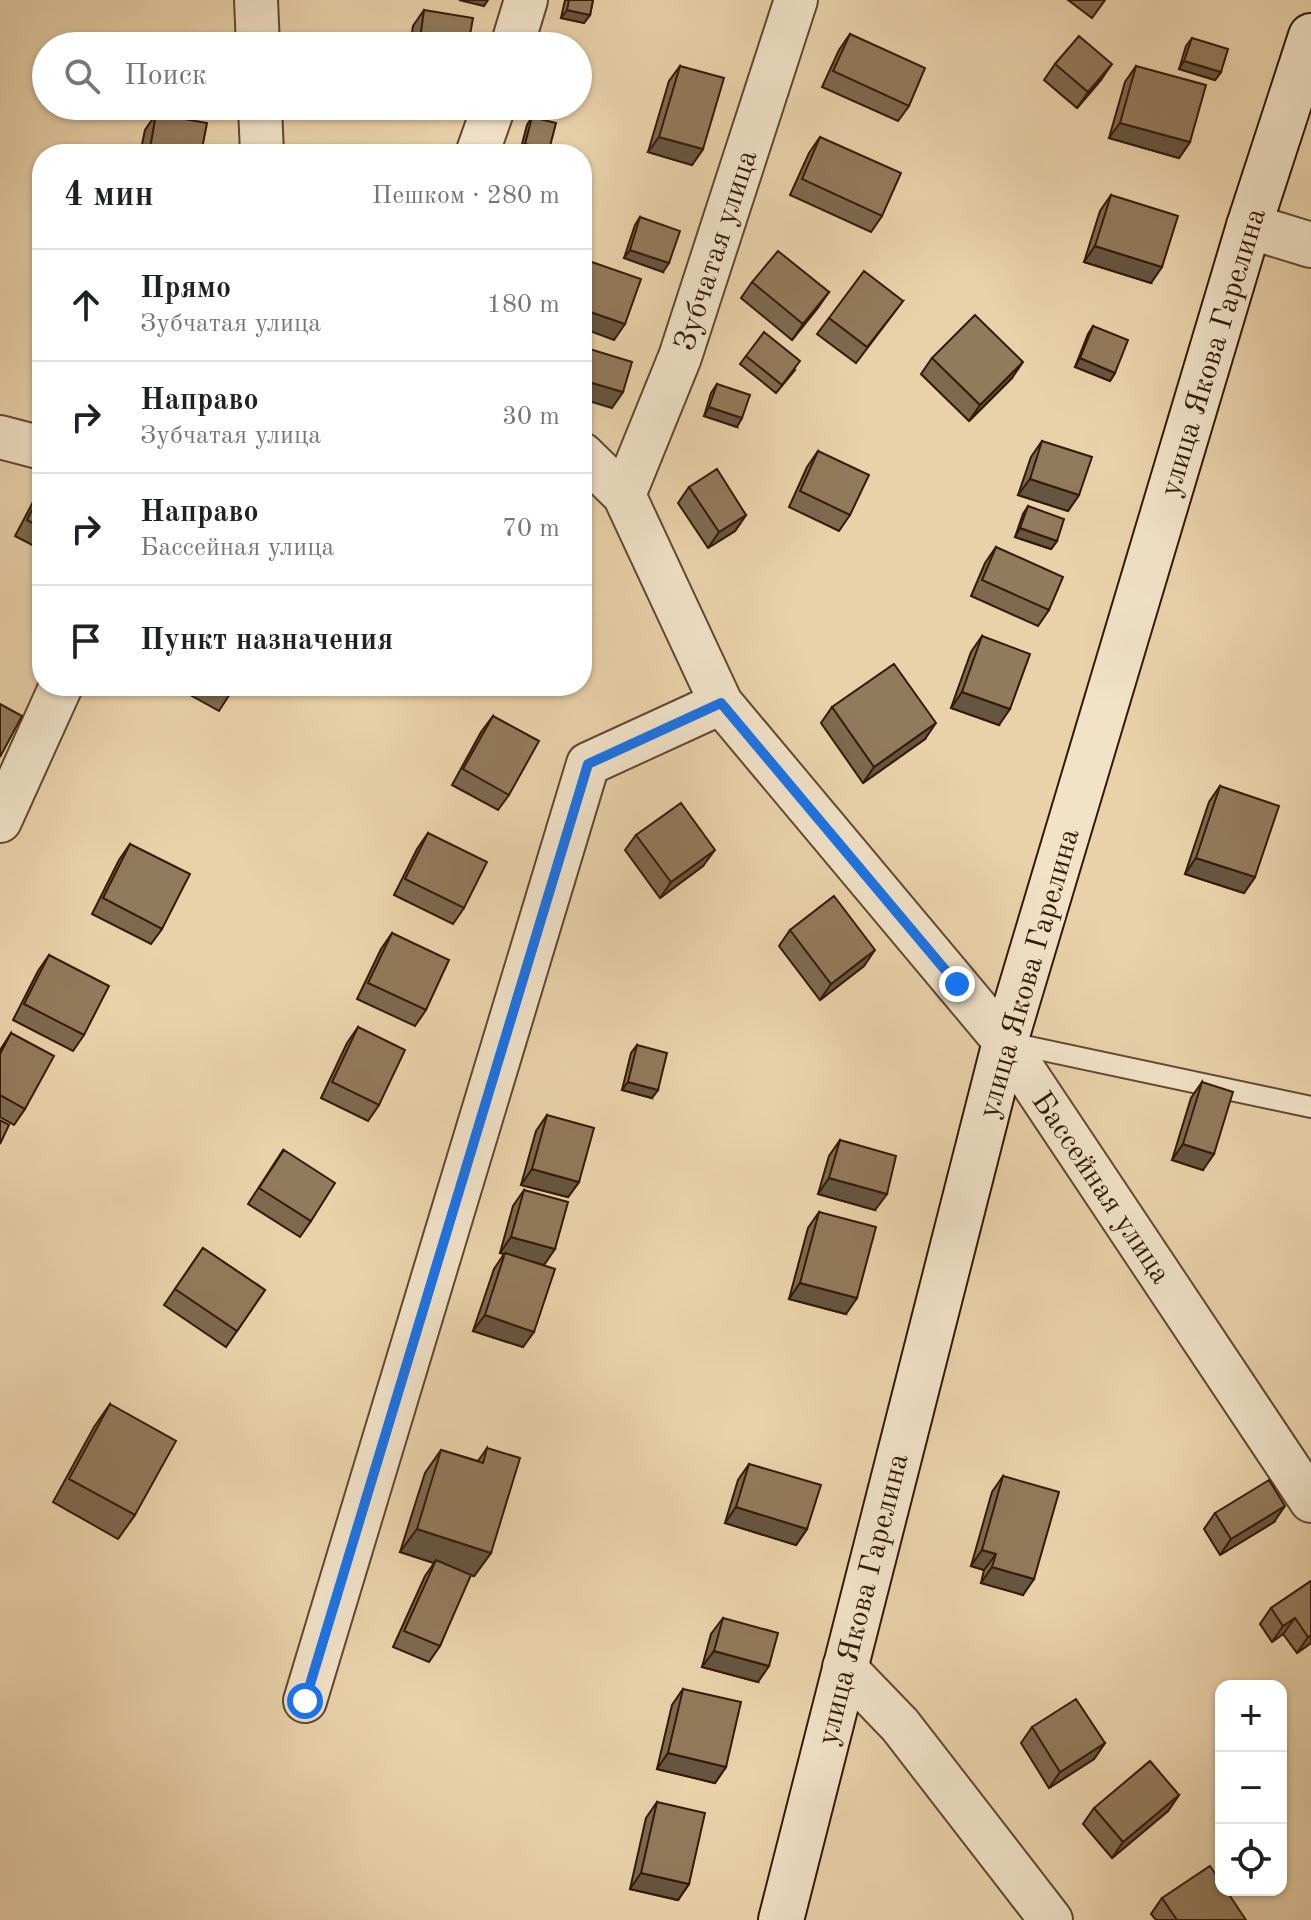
<!DOCTYPE html>
<html lang="ru">
<meta charset="utf-8">
<style>
body{margin:0;font-family:"Old Standard TT",serif;background:#f2f2f2;color:#202124}
.controls{position:absolute;right:24px;bottom:24px;display:grid;overflow:hidden;border-radius:16px;box-shadow:0 2px 6px #0004}
.controls button{width:72px;height:72px;display:grid;place-items:center;padding:0;border:0;border-bottom:2px solid #e0e0e0;background:#fff;color:#202124;font:40px sans-serif}
.stop{position:absolute;width:24px;height:24px;margin:-18px;border:6px solid #1a73e8;border-radius:50%;background:#fff}
.stop.end{background:#1a73e8;border-color:#fff;box-shadow:0 2px 8px #0008}
.list{margin:0;padding:0;list-style:none}
h2{display:flex;justify-content:space-between;align-items:center;height:104px;margin:0;padding:0 32px;font-size:34px}
h2 small{font-size:26px;font-weight:400;color:#757577}
.list li{display:grid;grid-template-columns:52px 1fr auto;gap:24px;align-items:center;box-sizing:border-box;height:112px;padding:0 32px;border-top:2px solid #e0e0e0}
.list b{display:block;font-size:30px;white-space:nowrap}
.list p{margin:0;font-size:26px;white-space:nowrap;color:#757577}
.list em{font-size:26px;font-style:normal;color:#757577}
.icon{flex:none;width:44px;height:44px;fill:none;stroke:currentColor;stroke-width:2;stroke-linecap:round;stroke-linejoin:round}
.map{position:relative;flex:none;width:1311px;height:1920px;overflow:hidden}
.search{position:absolute;background:#fff;box-shadow:0 2px 6px #0004;left:32px;top:32px;width:560px;height:88px;display:flex;align-items:center;gap:20px;box-sizing:border-box;padding:0 28px;border-radius:44px;color:#757577;font-size:30px}
.panel{position:absolute;background:#fff;box-shadow:0 2px 6px #0004;left:32px;top:144px;width:560px;height:552px;border-radius:32px}
.map>svg:first-child{display:block}
.lines{fill:none;stroke-linecap:round;stroke-linejoin:round}
.service-casing{stroke:#614830;stroke-width:24}
.minor-casing{stroke:#614830;stroke-width:46}
.tertiary-casing{stroke:#614830;stroke-width:48}
.secondary-casing{stroke:#341a08;stroke-width:48}
.service{stroke:#f1e2c8;stroke-width:20}
.minor{stroke:#f1e2c8;stroke-width:42}
.tertiary{stroke:#f1e2c8;stroke-width:44}
.secondary{stroke:#f1e2c8;stroke-width:44}
.wall{fill:#7e694f;stroke:#341a08;stroke-width:2}
.shaded-wall{fill:#665540;stroke:#341a08;stroke-width:2}
.building{fill:#927a5c;stroke:#341a08;stroke-width:2}
.route{stroke:#1a73e8;stroke-width:10}
.labels{text-anchor:middle;stroke-width:7;stroke-linejoin:round;paint-order:stroke}
.street-label{font-size:30px;fill:#341a08;stroke:#f1e2c8}
</style>
<div class="map">
<svg width="1311" height="1920" viewBox="0 0 1311 1920">
<rect width="100%" height="100%" fill="#e9d2aa"/>
<filter id="stains"><feTurbulence type="fractalNoise" baseFrequency=".0025" numOctaves="4"/><feColorMatrix values="0 0 0 0 .2 0 0 0 0 .09 0 0 0 0 .02 0 0 0 .5 -.17"/></filter>
<radialGradient id="worn" r=".72"><stop offset=".6" stop-color="#630" stop-opacity="0"/><stop offset="1" stop-color="#630" stop-opacity=".3"/></radialGradient>
<g class="lines">
<g class="service-casing">
<path id="service" d="M1010 1043 1311 1107"/>
</g>
<g class="minor-casing">
<path id="minor" d="M256 0 258 46
M512 46 526 0
M260 106 262 154
M477 154 494 106
M0 437 42 448
M582 454 624 495 721 703 1005 1042 1311 1501
M624 495 680 357 796 0
M0 821 61 686
M844 1667 900 1725 1051 1920
M305 1701 588 764 721 703"/>
</g>
<g class="tertiary-casing">
<path id="tertiary" d="M1249 226 1311 245"/>
</g>
<g class="secondary-casing">
<path id="secondary" d="M781 1920 1005 1042 1249 226 1311 36"/>
</g>
<use href="#service" class="service"/>
<use href="#minor" class="minor"/>
<use href="#tertiary" class="tertiary"/>
<use href="#secondary" class="secondary"/>
</g>
<path class="wall" d="M565 0H593L590 15 584 23 561 18Z
M1068 0H1105L1092 18Z
M424 10 468 46H410L413 26Z
M850 34 909 106 898 121 822 87 839 50Z
M1192 38 1221 72 1215 80 1179 69 1186 46Z
M1055 64 1101 80 1077 108 1044 80Z
M680 66 703 149 692 165 648 152 669 81Z
M1136 66 1190 142 1179 158 1109 138 1125 82Z
M156 114 201 154H140L145 130Z
M532 117 549 150 546 154H526L520 152 527 125Z
M820 137 882 216 871 232 790 195 809 153Z
M1111 195 1151 283 1084 262 1100 211Z
M640 217 663 272 624 258 635 225Z
M752 282 829 292 792 340 741 298Z
M903 301 856 363 817 334 829 318Z
M1093 326 1115 373 1110 381 1075 367 1088 334Z
M746 356 795 370 776 393 740 364Z
M932 358 1012 378 969 421 921 374Z
M717 384 737 427 704 416 711 393Z
M1042 441 1079 495 1068 511 1018 495 1031 457Z
M818 451 850 515 839 531 789 507 807 467Z
M42 485V550L15 536Z
M689 487 746 515 735 531 708 548 678 503Z
M1028 506 1057 541 1051 549 1015 537 1023 514Z
M996 547 1049 610 1038 626 971 596 985 563Z
M982 636 999 725 951 708 971 652Z
M174 686H235L219 711Z
M832 707 925 739 863 783 821 723Z
M493 716 509 795 498 810 452 785 481 732Z
M1220 786 1255 877 1244 893 1185 874 1209 802Z
M428 833 464 908 453 924 394 895 417 849Z
M636 835 703 866 660 898 625 850Z
M130 844 162 929 151 944 92 914 119 860Z
M790 930 864 966 820 1000 779 946Z
M392 933 426 1010 415 1026 357 999 381 949Z
M49 955 84 1035 73 1051 13 1020 38 971Z
M358 1027 379 1105 368 1121 321 1098 347 1043Z
M11 1033 25 1109 14 1125 0 1117V1050Z
M637 1045 652 1098 622 1090 631 1053Z
M1202 1082 1203 1170 1172 1160 1191 1098Z
M547 1115 579 1182 568 1197 521 1185 536 1131Z
M840 1140 875 1210 818 1194 829 1156Z
M283 1150 311 1221 300 1237 248 1204Z
M524 1190 544 1265 533 1262 523 1347 473 1331 494 1269 504 1254 500 1253 513 1206Z
M819 1212 846 1314 789 1299 808 1228Z
M203 1248 265 1290 226 1347 164 1305Z
M110 1404 135 1515 118 1539 53 1502 94 1427Z
M487 1448 491 1553 474 1576 468 1574 440 1646 429 1662 393 1647 425 1576 434 1563 400 1552 425 1473 441 1450 478 1461Z
M749 1464 807 1529 796 1545 725 1523 738 1480Z
M1003 1476 1023 1595 981 1583 984 1570 971 1566 992 1492Z
M1215 1513 1274 1522 1220 1555 1204 1529Z
M1311 1581V1643L1297 1653 1283 1634 1272 1642 1260 1624 1271 1608Z
M723 1618 758 1682 702 1667 711 1634Z
M683 1689 726 1767 715 1783 657 1769 672 1705Z
M1032 1727 1105 1743 1094 1759 1049 1788 1021 1743Z
M1179 1795 1168 1811 1112 1858 1083 1824 1094 1808Z
M657 1802 689 1884 678 1900 630 1889 646 1818Z
M1162 1898 1246 1920H1156L1151 1914Z"/>
<path class="shaded-wall" d="M459 0H488L484 6Z
M567 10 590 15 584 23 561 18Z
M1184 61 1221 72 1215 80 1179 69Z
M1112 64 1101 80 1077 108 1088 92Z
M1120 123 1190 142 1179 158 1109 138Z
M659 137 703 149 692 165 648 152Z
M525 144 549 150 546 154H526L520 152Z
M1095 246 1162 267 1151 283 1084 262Z
M630 250 669 263 663 272 624 258Z
M829 292 818 308 792 340 803 324Z
M582 309 625 324 614 340 582 328Z
M1080 358 1115 373 1110 381 1075 367Z
M1023 362 1012 378 969 421 980 405Z
M582 380 623 392 612 408 582 399Z
M709 407 742 418 737 427 704 416Z
M1030 479 1079 495 1068 511 1018 495Z
M746 515 735 531 708 548 719 532Z
M1020 528 1057 541 1051 549 1015 537Z
M962 692 1010 709 999 725 951 708Z
M936 723 925 739 863 783 874 767Z
M715 850 703 866 660 898 671 882Z
M1196 858 1255 877 1244 893 1185 874Z
M875 950 864 966 820 1000 831 984Z
M628 1082 658 1090 652 1098 622 1090Z
M1183 1144 1214 1154 1203 1170 1172 1160Z
M532 1169 579 1182 568 1197 521 1185Z
M829 1178 887 1194 875 1210 818 1194Z
M511 1237 555 1249 544 1265 500 1253Z
M800 1283 857 1298 846 1314 789 1299Z
M485 1315 534 1332 523 1347 473 1331Z
M1285 1506 1274 1522 1220 1555 1231 1539Z
M736 1507 807 1529 796 1545 725 1523Z
M417 1529 491 1553 474 1576 434 1563 436 1560 434 1563 400 1552Z
M982 1550 996 1554 984 1570 971 1566Z
M992 1567 1034 1579 1023 1595 981 1583Z
M1295 1618 1283 1634 1272 1642 1283 1626Z
M1311 1635V1643L1297 1653 1308 1637Z
M714 1651 769 1666 758 1682 702 1667Z
M1105 1743 1094 1759 1049 1788 1060 1772Z
M668 1753 726 1767 715 1783 657 1769Z
M1179 1795 1168 1811 1112 1858 1123 1842Z
M641 1873 689 1884 678 1900 630 1889Z"/>
<path class="building" d="M569 0H593L590 15 567 10Z
M424 10 473 18 468 46H419Z
M850 34 925 68 909 106 833 71Z
M1079 36 1112 64 1088 92 1055 64Z
M1192 38 1228 49 1221 72 1184 61Z
M680 66 724 78 703 149 659 137Z
M1136 66 1206 85 1190 142 1120 123Z
M156 114 207 123 201 154H149Z
M532 117 556 123 549 150 525 144Z
M820 137 901 173 882 216 802 179Z
M1111 195 1178 216 1162 267 1095 246Z
M640 217 680 231 669 263 630 250Z
M778 251 829 292 803 324 752 282Z
M586 260 641 279 625 324 582 309V270Z
M864 271 903 301 867 347 829 318Z
M975 315 1023 362 980 405 932 358Z
M1093 326 1128 340 1115 373 1080 358Z
M764 332 800 361 782 385 746 356Z
M583 347 632 362 623 392 582 380Z
M717 384 750 395 742 418 709 407Z
M1042 441 1092 457 1079 495 1030 479Z
M818 451 869 475 850 515 800 491Z
M717 469 746 515 719 532 689 487Z
M42 490V528L27 520Z
M1028 506 1064 519 1057 541 1020 528Z
M996 547 1063 577 1049 610 982 580Z
M982 636 1030 654 1010 709 962 692Z
M894 664 936 723 874 767 832 707Z
M214 686H235L230 695Z
M0 704 22 716 0 757Z
M493 716 539 741 509 795 463 769Z
M1220 786 1279 806 1255 877 1196 858Z
M681 803 715 850 671 882 636 835Z
M428 833 487 862 464 908 405 879Z
M130 844 190 874 162 929 103 898Z
M834 896 875 950 831 984 790 930Z
M392 933 449 960 426 1010 368 983Z
M49 955 109 986 84 1035 24 1004Z
M358 1027 405 1050 379 1105 332 1082Z
M11 1033 54 1056 25 1109 0 1095V1054Z
M637 1045 667 1053 658 1090 628 1082Z
M1202 1082 1233 1092 1214 1154 1183 1144Z
M547 1115 594 1128 579 1182 532 1169Z
M0 1120 9 1125 0 1144Z
M840 1140 896 1156 887 1194 829 1178Z
M284 1150 335 1183 311 1221 259 1188Z
M524 1190 568 1202 555 1249 511 1237Z
M819 1212 876 1227 857 1298 800 1283Z
M203 1248 265 1290 237 1331 175 1289Z
M505 1253 555 1269 534 1332 485 1315Z
M110 1404 176 1441 135 1515 69 1479Z
M487 1448 520 1458 491 1553 417 1529 441 1450 483 1463Z
M749 1464 821 1485 807 1529 736 1507Z
M1003 1476 1059 1492 1034 1579 992 1567 996 1554 982 1550Z
M1269 1480 1285 1506 1231 1539 1215 1513Z
M436 1560 471 1575 440 1646 404 1631Z
M1311 1581V1635L1308 1637 1295 1618 1283 1626 1271 1608Z
M723 1618 778 1633 769 1666 714 1651Z
M683 1689 741 1702 726 1767 668 1753Z
M1076 1699 1105 1743 1060 1772 1032 1727Z
M1150 1761 1179 1795 1123 1842 1094 1808Z
M657 1802 705 1813 689 1884 641 1873Z
M1210 1866 1221 1882V1890H1226L1246 1920H1177L1162 1898Z"/>
<g class="lines">
<path class="route" d="M305 1701 588 764 721 703 957 984"/>
</g>
<g class="labels">
<g class="street-label">
<text transform="translate(715 250) rotate(-72)" y="10">Зубчатая улица</text>
<text transform="translate(1212 352) rotate(-73)" y="10">улица Якова Гарелина</text>
<text transform="translate(1028 973) rotate(-74)" y="10">улица Якова Гарелина</text>
<text transform="translate(1102 1187) rotate(56)" y="10">Бассейная улица</text>
<text transform="translate(862 1599) rotate(-76)" y="10">улица Якова Гарелина</text>
</g>
</g>
<rect width="100%" height="100%" filter="url(#stains)"/>
<rect width="100%" height="100%" fill="url(#worn)"/>
</svg>
<div class="controls">
<button>+</button>
<button>−</button>
<button><svg class="icon" aria-label="locate" viewBox="0 0 24 24"><circle cx="12" cy="12" r="6"/><path d="M12 2v4M12 18v4M2 12h4M18 12h4"/></svg></button>
</div>
<div class="stop" style="left:305px;top:1701px"></div>
<div class="stop end" style="left:957px;top:984px"></div>
<div class="search"><svg class="icon" aria-label="search" viewBox="0 0 24 24"><circle cx="10" cy="10" r="6"/><path d="M15 15l6 6"/></svg>Поиск</div>
<section class="panel">
<h2>4 мин<small>Пешком · 280 m</small></h2>
<ul class="list">
<li><svg class="icon" aria-label="ahead" viewBox="0 0 24 24"><path d="M12 20V5M6 11l6-6 6 6"/></svg><div><b>Прямо</b><p>Зубчатая улица</p></div><em>180 m</em></li>
<li><svg class="icon" aria-label="right" viewBox="0 0 24 24"><path d="M7 20v-9h11M14 6l5 5-5 5"/></svg><div><b>Направо</b><p>Зубчатая улица</p></div><em>30 m</em></li>
<li><svg class="icon" aria-label="right" viewBox="0 0 24 24"><path d="M7 20v-9h11M14 6l5 5-5 5"/></svg><div><b>Направо</b><p>Бассейная улица</p></div><em>70 m</em></li>
<li><svg class="icon" aria-label="arrive" viewBox="0 0 24 24"><path d="M6 21V4h12l-3 4 3 4H6"/></svg><div><b>Пункт назначения</b></div></li>
</ul>
</section>
</div>
